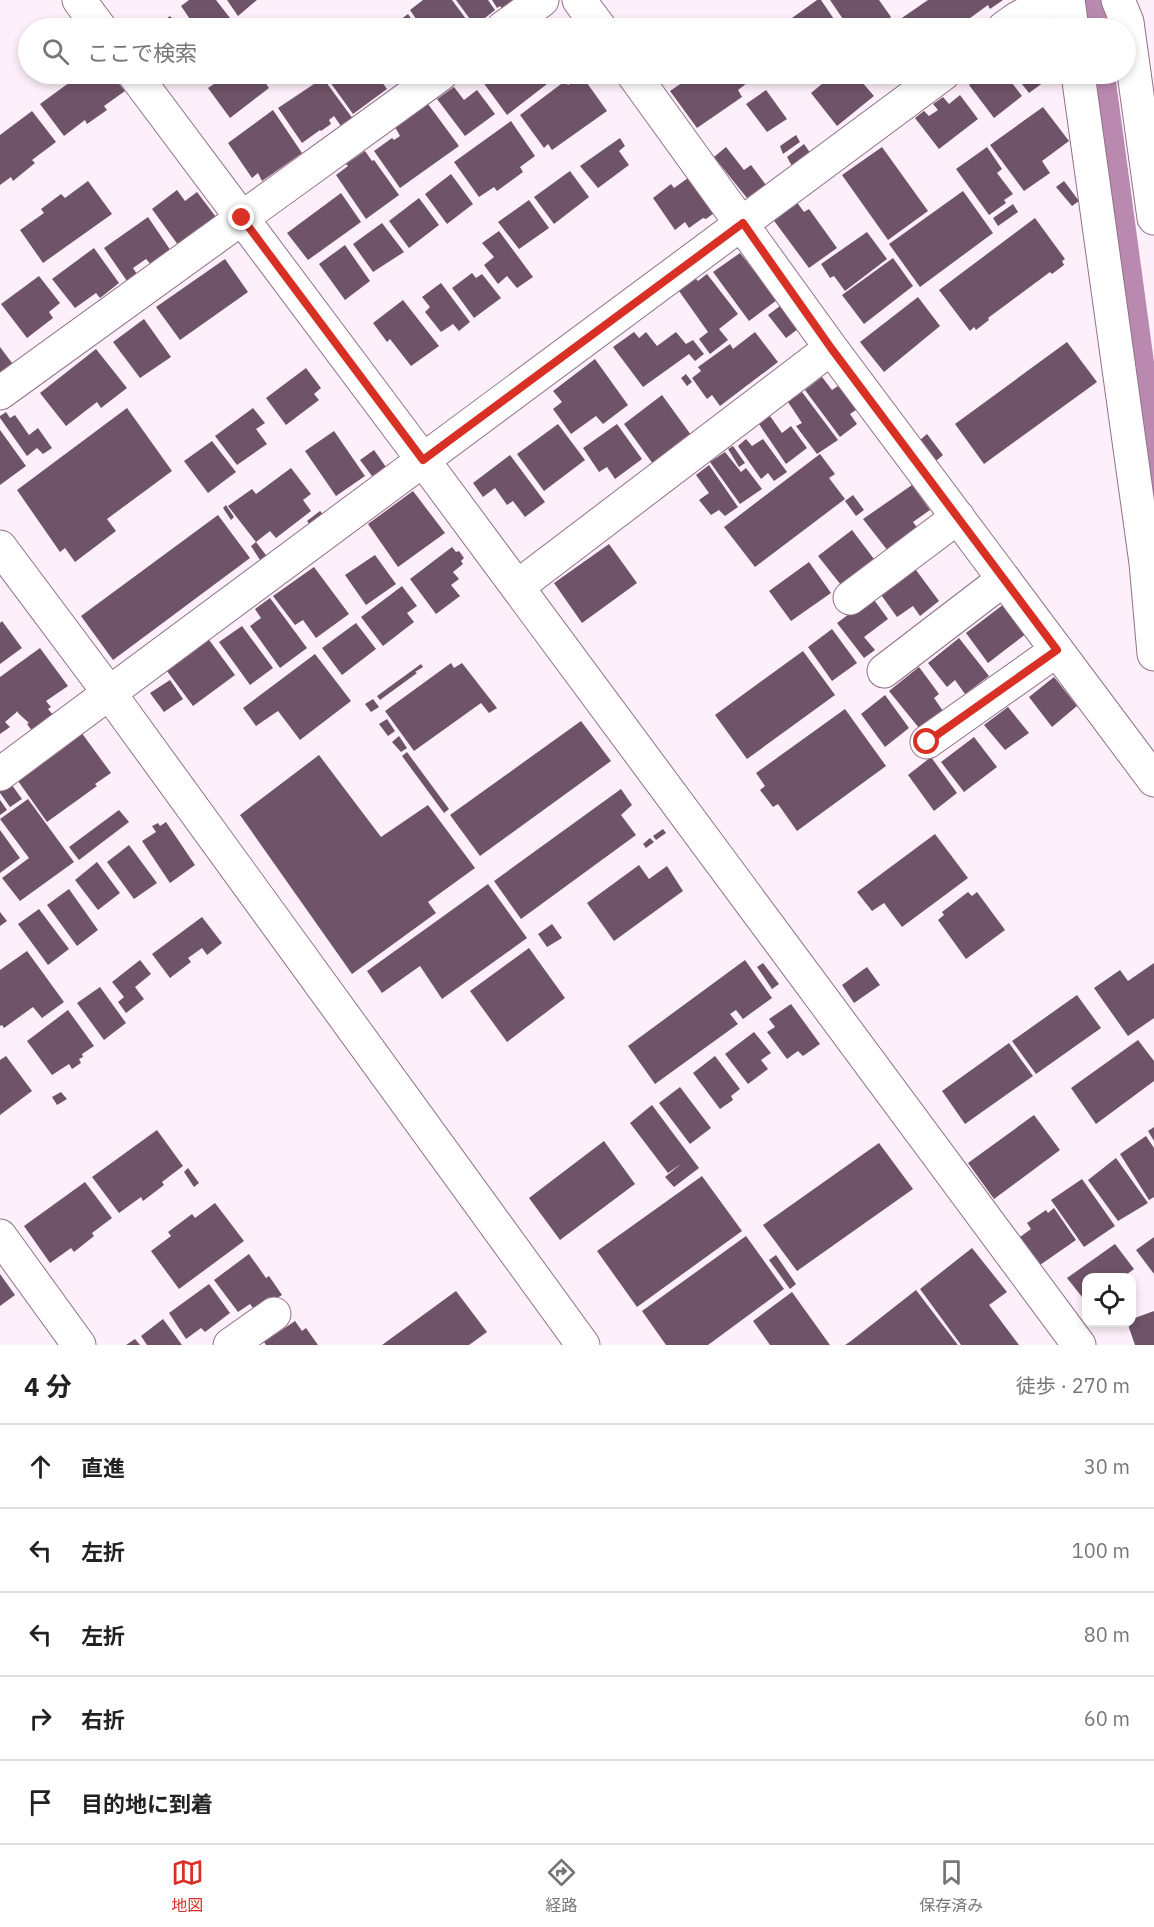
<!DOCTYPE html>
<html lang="ja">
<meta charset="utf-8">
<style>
body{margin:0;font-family:"IBM Plex Sans","Noto Sans JP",sans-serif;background:#f6f6f6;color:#222}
.controls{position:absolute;right:18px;bottom:18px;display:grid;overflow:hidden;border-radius:12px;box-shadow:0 3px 9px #0003}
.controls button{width:54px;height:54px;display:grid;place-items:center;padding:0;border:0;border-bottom:2px solid #e0e0e0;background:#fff;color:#222;font:30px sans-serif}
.stop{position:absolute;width:18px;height:18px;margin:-14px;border:4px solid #d93025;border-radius:50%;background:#fff}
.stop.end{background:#d93025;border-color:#fff;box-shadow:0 2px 6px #0008}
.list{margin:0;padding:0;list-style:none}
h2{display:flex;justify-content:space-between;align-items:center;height:78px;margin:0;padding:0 24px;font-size:26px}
h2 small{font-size:20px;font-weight:400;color:#767676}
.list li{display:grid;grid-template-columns:39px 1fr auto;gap:18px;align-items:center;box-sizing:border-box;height:84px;padding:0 24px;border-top:2px solid #e0e0e0}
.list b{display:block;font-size:22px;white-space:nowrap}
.list em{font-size:20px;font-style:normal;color:#767676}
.icon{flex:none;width:33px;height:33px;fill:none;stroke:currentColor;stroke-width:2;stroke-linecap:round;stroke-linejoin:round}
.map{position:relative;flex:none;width:1154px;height:1345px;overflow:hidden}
.search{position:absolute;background:#fff;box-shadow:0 3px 9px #0003;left:18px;right:18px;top:18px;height:66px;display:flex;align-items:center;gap:15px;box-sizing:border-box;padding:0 21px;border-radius:33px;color:#767676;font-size:22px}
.sheet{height:498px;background:#fff}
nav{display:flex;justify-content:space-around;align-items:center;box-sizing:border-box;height:84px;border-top:2px solid #e0e0e0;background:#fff;font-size:16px;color:#767676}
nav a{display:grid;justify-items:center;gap:3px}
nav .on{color:#d93025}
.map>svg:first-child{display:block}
.water{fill:#ba89af}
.building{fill:#6f5368}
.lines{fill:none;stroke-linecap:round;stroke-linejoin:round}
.street-casing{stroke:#907288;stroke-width:35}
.street{stroke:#fff;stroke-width:33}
.route{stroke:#d93025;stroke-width:8}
</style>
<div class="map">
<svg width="1154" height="1345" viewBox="0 0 1154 1345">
<rect width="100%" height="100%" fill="#fef0fa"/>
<path class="water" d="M1077 0H1105L1109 28H1081Z
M1087 74H1115L1154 362V588Z"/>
<path class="building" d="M189 0H216L230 18 223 24 226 28H196L181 6Z
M227 0H257L238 16Z
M423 0H452L472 27 422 28 410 10Z
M456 0H488L495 10 475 26Z
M492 0H514L503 10 500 6 497 8Z
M817 0H821L840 28H778Z
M830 0H879L891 17 875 28H849Z
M928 0H1003L990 9 988 5 966 21 969 26 965 28H900L896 22Z
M408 14 418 28H394L392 26Z
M170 16 180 28H154Z
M81 74H111L125 91 104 106 107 110 87 124 85 120 64 136 40 104Z
M228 74H259L269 88 230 118 208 88Z
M326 74H376L387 89 353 114 325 75Z
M392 74H413L399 84Z
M477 74H539L547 84 507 115Z
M548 74H561L553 80Z
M695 74H754L756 76 738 90 742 97 697 128 670 91Z
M834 74H855L874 96 837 126 811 93Z
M885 74H906L893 84Z
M985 74H1005L1022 96 994 118 969 85Z
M1014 74H1055L1029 93Z
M582 76 607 111 552 150 548 144 544 148 520 115 565 81 568 85Z
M323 78 356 123 345 132 334 116 329 120 331 124 321 131 320 130 302 143 278 108Z
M454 87 464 100 477 90 495 114 465 136 437 99Z
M766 90 787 119 767 132 746 104Z
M960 95 978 119 939 149 915 118 924 111 929 116 938 110 933 104 943 97 949 104Z
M428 104 459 146 400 188 374 151 392 138 394 140 400 136 395 127Z
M1043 107 1069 141 1042 161 1050 173 1024 191 990 145Z
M273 110 302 153 262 181 258 173 252 178 228 143Z
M32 111 56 142 32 160 35 163 13 181 11 177 0 185V135Z
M511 121 535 156 520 167 523 172 497 191 494 187 479 197 454 162Z
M796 135 800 142 783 154 780 146Z
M620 138 625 146 619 151 629 165 598 188 580 166Z
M804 144 811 154 792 166 787 157Z
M726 147 744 170 751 165 766 185 747 198 714 157Z
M882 147 928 211 888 240 842 175Z
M987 147 1002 169 997 173 1013 194 1004 200 1006 203 989 215 956 169Z
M365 151 372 161 374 160 399 195 366 219 336 175 348 166 346 164Z
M570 171 589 197 554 224 534 197Z
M451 174 473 204 447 224 425 194Z
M688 178 714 213 706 219 703 218 689 228 685 222 675 230 653 198 671 184 674 188Z
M88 181 112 214 43 263 20 230 44 213 41 209 61 194 65 198Z
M1064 181 1079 201 1072 206 1056 187Z
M177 190 185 201 197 192 219 221 181 249 152 209Z
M963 191 993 233 920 287 889 244Z
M341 193 361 222 308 260 287 233Z
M419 198 439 225 409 248 389 221Z
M529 200 549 228 519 249 498 222Z
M796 201 804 212 809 209 837 248 809 268 772 218Z
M1013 204 1018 212 998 226 993 218Z
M148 217 173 254 154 268 146 259 133 268 137 274 127 281 104 248Z
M1035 218 1065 259 1062 261 1064 265 1052 274 1050 272 988 318 989 320 976 330 974 327 970 331 939 290Z
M382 223 404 252 373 272 353 244Z
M499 231 533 277 517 288 507 276 498 284 484 265 494 257 482 243Z
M867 232 887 259 845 291 834 276 830 278 821 264Z
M345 245 370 281 345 300 319 264Z
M94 248 119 283 100 298 96 293 75 308 52 279Z
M740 253 777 300 749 321 713 272Z
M893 258 913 286 864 324 842 295Z
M225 259 248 292 180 340 156 307Z
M472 273 476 278 482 274 501 298 474 318 452 288Z
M707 274 738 314 719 329 728 340 710 354 699 339 708 332 679 291 696 279 698 281Z
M39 276 60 303 49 312 53 318 27 338 1 304Z
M441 283 470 322 459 331 453 324 441 332 425 312 430 307 422 297Z
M918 297 940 326 884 372 860 342Z
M403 300 439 346 411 366 390 339 387 342 373 323Z
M780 306 798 329 786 338 768 315Z
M144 319 171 357 140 378 113 342Z
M634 332 639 338 646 332 657 346 676 332 686 344 693 340 704 354 695 361 689 354 643 387 613 347Z
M755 332 778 362 720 406 712 395 707 399 692 378 701 371 698 367 730 344 733 349Z
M1067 342 1097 382 984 464 955 424Z
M0 347 15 367 0 379Z
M96 349 127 388 101 408 97 402 66 426 40 393Z
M595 359 628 405 603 424 596 416 571 434 553 409 562 402 553 391Z
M306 368 321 388 314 394 319 400 286 425 266 398Z
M686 374 692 382 687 386 681 378Z
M822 377 832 390 841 384 859 408 850 414 857 424 840 437 805 390Z
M802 392 838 440 817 454 796 426 802 423 788 402Z
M662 395 694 439 656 468 624 424Z
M127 408 172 471 107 519 116 531 75 562 65 548 60 552 17 490Z
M253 408 265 423 256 429 267 444 237 465 215 436Z
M6 412 10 418 15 415 29 435 38 428 52 448 43 454 37 448 27 456 0 418V416Z
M770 416 782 433 791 426 807 448 786 464 759 424Z
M558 424 585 460 544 491 517 454Z
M617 424 642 459 615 479 607 467 599 472 583 448Z
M0 430 26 466 0 485Z
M334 431 365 476 336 496 305 451Z
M927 434 943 455 936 461 920 440Z
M746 439 752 446 763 439 787 472 774 481 768 473 761 479 738 446Z
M212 441 236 472 208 493 184 461Z
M733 446 745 463 739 467 728 449Z
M374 450 386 467 372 476 360 460Z
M725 452 741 472 746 468 762 489 740 504 710 462Z
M820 454 835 474 829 478 845 499 755 567 724 527Z
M510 455 545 502 525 517 513 501 507 505 495 488 483 497 473 483Z
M709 465 738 507 725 516 719 510 711 515 699 500 709 493 696 475Z
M291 468 311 494 303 500 311 511 276 538 270 531 256 542 269 559 262 563 251 546 256 542 228 506 252 489 256 494Z
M912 485 930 510 913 522 919 530 888 551 863 519Z
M413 491 445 533 398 567 368 524Z
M853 495 864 510 856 516 845 501Z
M226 505 234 517 231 520 223 508Z
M320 511 326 518 312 528 307 521Z
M218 515 250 558 113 660 81 616Z
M852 530 874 559 841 585 818 556Z
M609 544 637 583 582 623 554 583Z
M452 547 456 552 459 551 464 558 461 561 463 564 453 572 459 579 451 585 460 596 436 614 410 579Z
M375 555 396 584 366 605 345 575Z
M809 562 831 593 791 621 769 591Z
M913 566 939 601 920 616 913 606 897 617 879 592Z
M314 567 349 614 316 638 303 620 295 625 273 596Z
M402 586 417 606 407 613 414 622 383 646 361 617Z
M872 597 888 619 864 637 875 650 864 658 837 623Z
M270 598 307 648 280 668 250 626 261 618 255 609Z
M1004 604 1027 633 988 663 966 633Z
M2 621 22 648 0 664V623Z
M356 623 376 649 342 675 322 648Z
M242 626 273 668 250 685 219 642Z
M832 629 857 663 832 681 808 647Z
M207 637 235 675 193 706 167 671 198 648 196 644Z
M959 638 989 676 965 694 955 680 947 687 928 663Z
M40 648 68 686 46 701 51 707 48 709 54 716 33 732 27 724 29 723 18 713V711L5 722 10 727 0 734V677Z
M803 651 835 695 747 759 715 715Z
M315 654 351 701 300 740 278 711 256 726 243 708Z
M451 663 454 668 462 663 497 708 489 713 481 703 414 751 385 711Z
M421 664 423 667 415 672 417 673 380 700 377 696Z
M919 667 939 694 934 698 943 711 919 728 889 691Z
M1054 677 1077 706 1052 727 1029 697Z
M170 680 183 699 164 712 150 693Z
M885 695 909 728 885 747 861 714Z
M373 699 379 707 371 712 365 704Z
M1008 707 1029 733 1005 750 984 725Z
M845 709 886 766 797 831 778 804 773 807 760 790 765 786 756 773Z
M387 719 395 731 388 736 379 724Z
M581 721 611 761 480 856 450 815Z
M81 732 111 773 95 784 97 786 47 822 16 778Z
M399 736 407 748 401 752 392 742Z
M974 737 997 767 964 792 941 762Z
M407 752 449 809 444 813 402 756Z
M319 755 381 837 428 805 475 868 428 902 436 913 352 974 240 815Z
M931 757 957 793 934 811 908 775Z
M9 781 22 799 10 807 0 793V788Z
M621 789 632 805 621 815 636 835 521 919 494 881Z
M28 799 74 862 20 901 2 878 29 858 0 819Z
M0 800 7 810 0 815Z
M119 810 129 822 79 860 69 847Z
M166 822 195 865 170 883 142 841 156 832 152 826 158 823 160 826Z
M663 829 666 833 656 840 653 836Z
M0 830 20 858 0 873Z
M935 834 968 878 902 927 884 903 872 911 857 892Z
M650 838 654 842 646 848 643 844Z
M129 845 157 883 134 899 107 862Z
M97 862 120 893 98 910 75 880Z
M639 865 649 879 667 866 683 891 614 941 587 903Z
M488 884 527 938 442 999 420 966 382 993 367 971Z
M69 889 98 930 77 946 47 905Z
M968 892 972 896 977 892 1005 930 966 959 938 920 944 915 942 912Z
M39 909 69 949 48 965 18 924Z
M0 912 7 921 0 926Z
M202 917 222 943 207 955 202 948 188 958 191 962 170 978 152 954Z
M552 924 562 938 547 947 538 934Z
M529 948 565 998 507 1042 470 991Z
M27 951 64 1002 42 1018 33 1007 4 1028 2 1025 0 1026V970Z
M140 960 151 974 135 987 144 999 126 1013 118 1002 124 997 112 982Z
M745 960 772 998 743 1019 736 1010 730 1014 738 1024 655 1084 628 1046Z
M763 963 779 984 772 989 757 967Z
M1154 963V1018L1128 1036 1094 988 1120 970 1128 981Z
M867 967 880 985 854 1003 842 985Z
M100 987 126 1023 104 1040 77 1003Z
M1077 995 1101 1028 1036 1074 1012 1041Z
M791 1004 820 1044 803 1056 798 1051 787 1059 767 1032 775 1027 769 1019Z
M68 1010 94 1046 82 1054 83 1057 79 1059 81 1063 72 1069 69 1064 52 1075 27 1041Z
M754 1032 771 1053 761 1060 768 1069 748 1084 725 1054Z
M1138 1040 1154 1061V1081L1096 1124 1071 1088Z
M1009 1043 1033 1076 965 1124 942 1091Z
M6 1056 32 1091 0 1115V1060Z
M715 1056 740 1089 731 1096 733 1100 720 1109 693 1073Z
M680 1087 711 1128 690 1144 659 1103Z
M61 1092 67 1099 57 1105 52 1097Z
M652 1105 699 1168 674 1187 665 1177 682 1163 668 1173 630 1123Z
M1034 1115 1060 1150 994 1199 968 1163Z
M1154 1127V1141L1148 1131Z
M157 1130 183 1166 162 1182 164 1185 143 1201 141 1197 119 1213 92 1177Z
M1146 1136 1154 1148V1197L1149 1200 1120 1154Z
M604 1141 635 1184 560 1240 529 1198Z
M879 1143 913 1189 797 1271 763 1225Z
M1116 1158 1148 1203 1118 1221 1088 1180Z
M188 1168 199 1183 194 1187 184 1172Z
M702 1176 742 1231 637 1307 597 1251Z
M1082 1179 1115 1226 1084 1247 1051 1200Z
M85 1182 112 1218 92 1233 94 1236 74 1252 71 1248 50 1263 24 1226Z
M215 1203 244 1241 179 1289 151 1251 171 1236 168 1232 192 1214 195 1218Z
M1054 1208 1076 1240 1040 1265 1020 1237 1031 1229 1027 1223 1046 1210 1048 1213Z
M746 1236 784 1289 708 1345H666L642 1311Z
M1154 1237V1274L1136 1250Z
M1115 1244 1134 1269 1122 1278H1086V1302L1067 1278Z
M972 1248 1007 1292 989 1305 1019 1345H961L920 1289Z
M249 1254 266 1278 269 1276 282 1295 272 1301 269 1297 253 1308 250 1304 238 1312 214 1280Z
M776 1255 796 1284 790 1289 769 1260Z
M0 1274 15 1295 0 1306Z
M209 1284 230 1313 205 1332 201 1328 186 1339 169 1313Z
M916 1290 958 1345H845L851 1341Z
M456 1291 487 1332 469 1345H382Z
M792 1292 830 1345H770L753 1321Z
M1154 1311V1345H1135L1127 1322H1132V1319Z
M163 1319 182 1345H147L141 1336Z
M295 1321 302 1331 306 1328 318 1345H266L264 1342Z
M135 1339 140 1345H126Z"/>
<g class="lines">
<g class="street-casing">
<path id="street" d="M79 0 100 28
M579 0 600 28
M1068 0 1072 28
M1118 0 1127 22 1154 218
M503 28 542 0
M1004 28 1018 18 1052 0
M134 74 423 460 1079 1345
M633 74 831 348 1154 780
M1078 74 1146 563 1154 654
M0 393 441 74
M0 547 110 694 583 1345
M517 587 831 348
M850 598 958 517
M884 671 1004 579
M927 742 1057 650
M0 774 943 74
M0 1236 79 1345
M230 1345 274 1314"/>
</g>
<use href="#street" class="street"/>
</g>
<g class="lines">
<path class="route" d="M242 218 423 460 743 223 831 348 1057 650 927 742"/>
</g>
</svg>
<div class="controls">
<button><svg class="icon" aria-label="locate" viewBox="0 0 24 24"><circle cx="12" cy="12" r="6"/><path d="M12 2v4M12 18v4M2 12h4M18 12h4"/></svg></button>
</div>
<div class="stop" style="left:927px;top:742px"></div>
<div class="stop end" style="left:242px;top:218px"></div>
<div class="search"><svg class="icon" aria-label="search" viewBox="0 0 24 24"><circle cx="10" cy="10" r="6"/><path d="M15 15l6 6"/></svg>ここで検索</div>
</div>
<section class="sheet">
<h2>4 分<small>徒歩 · 270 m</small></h2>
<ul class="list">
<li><svg class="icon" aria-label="ahead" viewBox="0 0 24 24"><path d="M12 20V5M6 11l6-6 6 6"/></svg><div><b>直進</b></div><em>30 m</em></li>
<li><svg class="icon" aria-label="left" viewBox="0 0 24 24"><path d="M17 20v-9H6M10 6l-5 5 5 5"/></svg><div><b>左折</b></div><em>100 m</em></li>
<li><svg class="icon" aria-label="left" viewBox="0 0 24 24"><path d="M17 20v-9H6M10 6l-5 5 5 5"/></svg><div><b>左折</b></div><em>80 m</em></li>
<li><svg class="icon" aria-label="right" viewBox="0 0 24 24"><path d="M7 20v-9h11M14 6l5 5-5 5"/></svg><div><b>右折</b></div><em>60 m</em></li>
<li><svg class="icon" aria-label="arrive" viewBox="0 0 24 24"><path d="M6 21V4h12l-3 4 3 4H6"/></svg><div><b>目的地に到着</b></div></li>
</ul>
</section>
<nav>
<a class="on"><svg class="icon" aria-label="map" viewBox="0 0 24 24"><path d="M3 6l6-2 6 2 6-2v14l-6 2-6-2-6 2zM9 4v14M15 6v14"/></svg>地図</a>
<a><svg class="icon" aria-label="directions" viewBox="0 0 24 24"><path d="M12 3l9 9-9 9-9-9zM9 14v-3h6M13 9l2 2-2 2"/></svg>経路</a>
<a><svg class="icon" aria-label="saved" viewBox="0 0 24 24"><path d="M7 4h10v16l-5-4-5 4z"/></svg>保存済み</a>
</nav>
